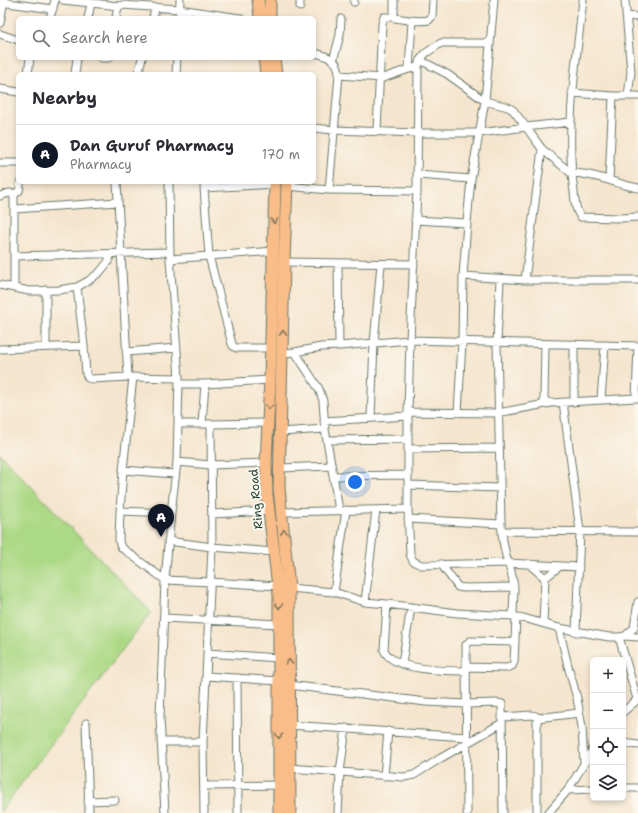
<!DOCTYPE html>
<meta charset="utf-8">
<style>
body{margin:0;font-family:"Shantell Sans",sans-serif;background:#f7f7f7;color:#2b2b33}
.controls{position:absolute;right:12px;bottom:12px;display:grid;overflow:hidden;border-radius:6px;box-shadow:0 2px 6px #0003}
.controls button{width:36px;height:36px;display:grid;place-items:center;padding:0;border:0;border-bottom:1px solid #e1e1e2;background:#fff;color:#2b2b33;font:20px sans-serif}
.you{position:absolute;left:355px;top:482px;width:14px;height:14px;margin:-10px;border:3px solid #fff;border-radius:50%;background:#1a73e8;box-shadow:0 0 0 6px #1a73e833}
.badge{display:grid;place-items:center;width:26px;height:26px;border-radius:50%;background:#111827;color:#fff;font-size:13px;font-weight:700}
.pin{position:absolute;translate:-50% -33px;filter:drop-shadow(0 1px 2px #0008)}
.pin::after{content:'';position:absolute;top:21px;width:14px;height:12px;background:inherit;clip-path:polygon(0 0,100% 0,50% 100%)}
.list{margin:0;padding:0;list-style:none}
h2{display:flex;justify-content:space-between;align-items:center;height:52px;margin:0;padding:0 16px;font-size:17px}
h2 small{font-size:13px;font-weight:400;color:#7c7c81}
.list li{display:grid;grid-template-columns:26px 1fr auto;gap:12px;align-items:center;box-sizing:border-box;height:60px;padding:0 16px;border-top:1px solid #e1e1e2}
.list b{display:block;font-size:15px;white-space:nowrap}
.list p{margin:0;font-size:13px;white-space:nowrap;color:#7c7c81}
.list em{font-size:13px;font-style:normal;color:#7c7c81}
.icon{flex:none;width:22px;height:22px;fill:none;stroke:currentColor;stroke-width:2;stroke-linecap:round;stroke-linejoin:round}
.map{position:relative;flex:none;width:638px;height:813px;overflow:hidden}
.search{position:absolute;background:#fff;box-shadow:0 2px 6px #0003;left:16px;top:16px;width:300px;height:44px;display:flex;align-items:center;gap:10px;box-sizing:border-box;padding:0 14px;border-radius:6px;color:#7c7c81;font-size:15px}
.panel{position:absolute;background:#fff;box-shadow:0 2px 6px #0003;left:16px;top:72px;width:300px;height:112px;border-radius:6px}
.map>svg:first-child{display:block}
.green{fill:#acd985;stroke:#668b5c}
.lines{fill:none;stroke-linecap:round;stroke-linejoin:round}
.street-casing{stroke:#6a786a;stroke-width:9}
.primary-casing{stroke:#6a786a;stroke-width:13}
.street{stroke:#fff;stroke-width:7}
.primary{stroke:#f8bd89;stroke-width:11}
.oneway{stroke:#81775a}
.labels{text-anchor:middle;stroke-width:4;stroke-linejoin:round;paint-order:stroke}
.street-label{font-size:12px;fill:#1f3d34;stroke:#fbf7ec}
</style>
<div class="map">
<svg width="638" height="813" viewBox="0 0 638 813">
<rect width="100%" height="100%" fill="#fbf7ec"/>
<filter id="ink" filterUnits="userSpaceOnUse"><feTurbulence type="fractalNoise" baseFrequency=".025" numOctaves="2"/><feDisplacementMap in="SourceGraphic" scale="8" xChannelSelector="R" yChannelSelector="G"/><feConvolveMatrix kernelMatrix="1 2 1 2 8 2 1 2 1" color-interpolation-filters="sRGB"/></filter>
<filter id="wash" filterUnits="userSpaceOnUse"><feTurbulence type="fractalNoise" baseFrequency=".012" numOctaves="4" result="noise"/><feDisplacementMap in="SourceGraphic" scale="16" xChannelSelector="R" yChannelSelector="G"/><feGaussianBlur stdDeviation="0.9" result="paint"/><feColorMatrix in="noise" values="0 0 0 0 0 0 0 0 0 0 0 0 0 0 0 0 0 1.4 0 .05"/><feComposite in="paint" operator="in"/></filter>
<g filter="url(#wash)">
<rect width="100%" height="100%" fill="#f5e5ce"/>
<path class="green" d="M0 454 151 612 0 812Z"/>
</g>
<g filter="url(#ink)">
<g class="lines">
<g class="street-casing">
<path id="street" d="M63 0 119 6
M394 0V17L395 18C407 20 418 22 429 20L432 16 433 0
M583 0C576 62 565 129 574 192 575 200 575 211 581 217L620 218 638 217
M625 0 631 72 628 96
M0 2 53 9
M354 2V0
M300 7V0
M626 16 638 17
M50 18 55 0
M88 18 91 3
M116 18 117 11 119 6 122 5 179 9 240 18
M153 18 155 8
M179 18 180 0
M0 23 4 0
M0 34 18 40
M490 43H441L426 53 420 60 418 67 417 191 410 340 408 412V509L410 554 413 561 421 565 508 563 579 567
M314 53C323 54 336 59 338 68 339 71 339 73 339 75L329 190
M102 58H109
M420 60 447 74 485 101 508 107 513 110 526 127 531 134 542 149 571 173C594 173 616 184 638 188
M333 61 340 35 341 19
M409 69 412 21
M28 74 30 58
M75 74 77 58
M138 74 142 58
M176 74 177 58
M339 75 383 78 409 69 418 67
M0 89 18 92
M572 93 613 96H638
M314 128 334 130 416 133H479L526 127 571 122
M377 131 382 24 384 17H394
M0 163H18
M417 175 471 179
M609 180 613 96
M117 182 128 377
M205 182 204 188 209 256 232 344 234 347 237 348H270
M287 186 329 190 417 191
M204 188 275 184
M14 194C21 191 20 189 20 182
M0 196 9 193 14 194V288
M14 209 118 202
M415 220 467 223
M14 256 170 252
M170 259 274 251
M284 262 414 264
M338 263 339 346
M463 276 525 280H638
M500 279 497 342 501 524 503 541 506 556 511 571 514 587 513 616
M525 280 542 149
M0 285 29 291 59 290 77 287 88 281 100 272 108 262 111 254
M77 287 84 346 86 374 88 378 92 379 128 377 179 378
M46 290V347
M545 344 544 399 547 402 551 403
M0 349 84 346
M126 352 177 348
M295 352 319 389 323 401 325 429 339 510
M282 353 295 352 321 347 339 346 410 340 638 346
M133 377 123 470 120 511 119 540 120 545 122 548 165 580 211 582 278 586
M179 384H205L270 380
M636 398 638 346
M601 400 605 345
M563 402 580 531 576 632
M574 402V344
M408 412 498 413 551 403 636 398H638
M458 413 462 342 463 276 467 223 471 179 485 101 494 0
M371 418 374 343 381 264
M324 421 408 416
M178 424H211L268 423
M202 424 205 384
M280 432 325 429
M327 440 408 439
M408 449 499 448
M177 462 211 465 266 463
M280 468 331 466
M123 470 175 474
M333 476 408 475
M408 485 500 488
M120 511 171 513
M282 512 408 509
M212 514 270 511
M408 519 501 524
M502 531 638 532
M168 541 212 547 274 552
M441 564 458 587 465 588 514 587
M529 564 545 578
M289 588 334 592 365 602 387 604 457 613 513 616 527 619 559 628 609 637H619L625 636 634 628 638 602
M334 592 346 510
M365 602 376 510
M387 604 384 650C393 671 446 671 466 671
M164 618 279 624
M543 623 545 578 560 566
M559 628 568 666 577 698 582 727 584 763
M625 636 638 637
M619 637 637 699
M207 653 279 658
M402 664 411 607
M466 667 506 668 512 666 514 662 516 617
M206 676 279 681
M237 678 238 813
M289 685 426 702 466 704 497 703 502 704 503 813
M623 712 638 699
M502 717 532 715 536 716 537 718V813
M537 718 579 713
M86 723 89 813
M289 725 466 737
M161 742H203
M623 743 638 745
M290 768 404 777 414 775 441 758 502 723
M384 776 388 731
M204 786 279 785
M623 788H638
M568 790 593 789
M88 801 115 800
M165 813 160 717 165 580 171 513 177 462 179 378 170 259 169 182
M204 813 203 742 212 547 211 424
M338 813 340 772 346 728
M467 813 466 645 470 641 515 642
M548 813 568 790 593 749"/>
</g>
<g class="primary-casing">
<path id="primary" d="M258 0 260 18
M270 0V18
M264 58 266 74
M274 58 276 74
M275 182 270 380 266 463 267 494 279 595V813
M287 182 284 262 279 488 289 588 290 813"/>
</g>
<use href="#street" class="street"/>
<use href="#primary" class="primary"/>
</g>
<defs><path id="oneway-chevron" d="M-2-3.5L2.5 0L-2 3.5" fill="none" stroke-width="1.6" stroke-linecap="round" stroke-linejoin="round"/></defs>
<g class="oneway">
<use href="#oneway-chevron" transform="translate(274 221) rotate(91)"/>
<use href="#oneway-chevron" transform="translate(283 333) rotate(-89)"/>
<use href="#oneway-chevron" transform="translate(269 407) rotate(93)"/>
<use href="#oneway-chevron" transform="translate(284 532) rotate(-96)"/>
<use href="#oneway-chevron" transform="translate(279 606) rotate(90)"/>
<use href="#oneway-chevron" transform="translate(289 662) rotate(-90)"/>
<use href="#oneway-chevron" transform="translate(279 736) rotate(90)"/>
</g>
</g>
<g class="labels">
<g class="street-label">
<text transform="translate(256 499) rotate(-95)" y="4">Ring Road</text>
</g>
</g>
</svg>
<div class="controls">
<button>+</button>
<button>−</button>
<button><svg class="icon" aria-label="locate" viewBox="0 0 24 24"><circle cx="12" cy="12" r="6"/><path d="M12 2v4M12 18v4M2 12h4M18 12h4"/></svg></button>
<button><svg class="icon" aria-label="layers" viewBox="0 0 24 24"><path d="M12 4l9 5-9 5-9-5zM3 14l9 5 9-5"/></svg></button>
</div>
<div class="you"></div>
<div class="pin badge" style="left:161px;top:537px">A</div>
<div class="search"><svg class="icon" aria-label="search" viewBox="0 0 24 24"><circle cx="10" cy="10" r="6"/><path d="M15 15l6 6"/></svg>Search here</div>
<section class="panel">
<h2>Nearby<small></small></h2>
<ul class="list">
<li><span class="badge">A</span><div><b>Dan Guruf Pharmacy</b><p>Pharmacy</p></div><em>170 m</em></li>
</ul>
</section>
</div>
